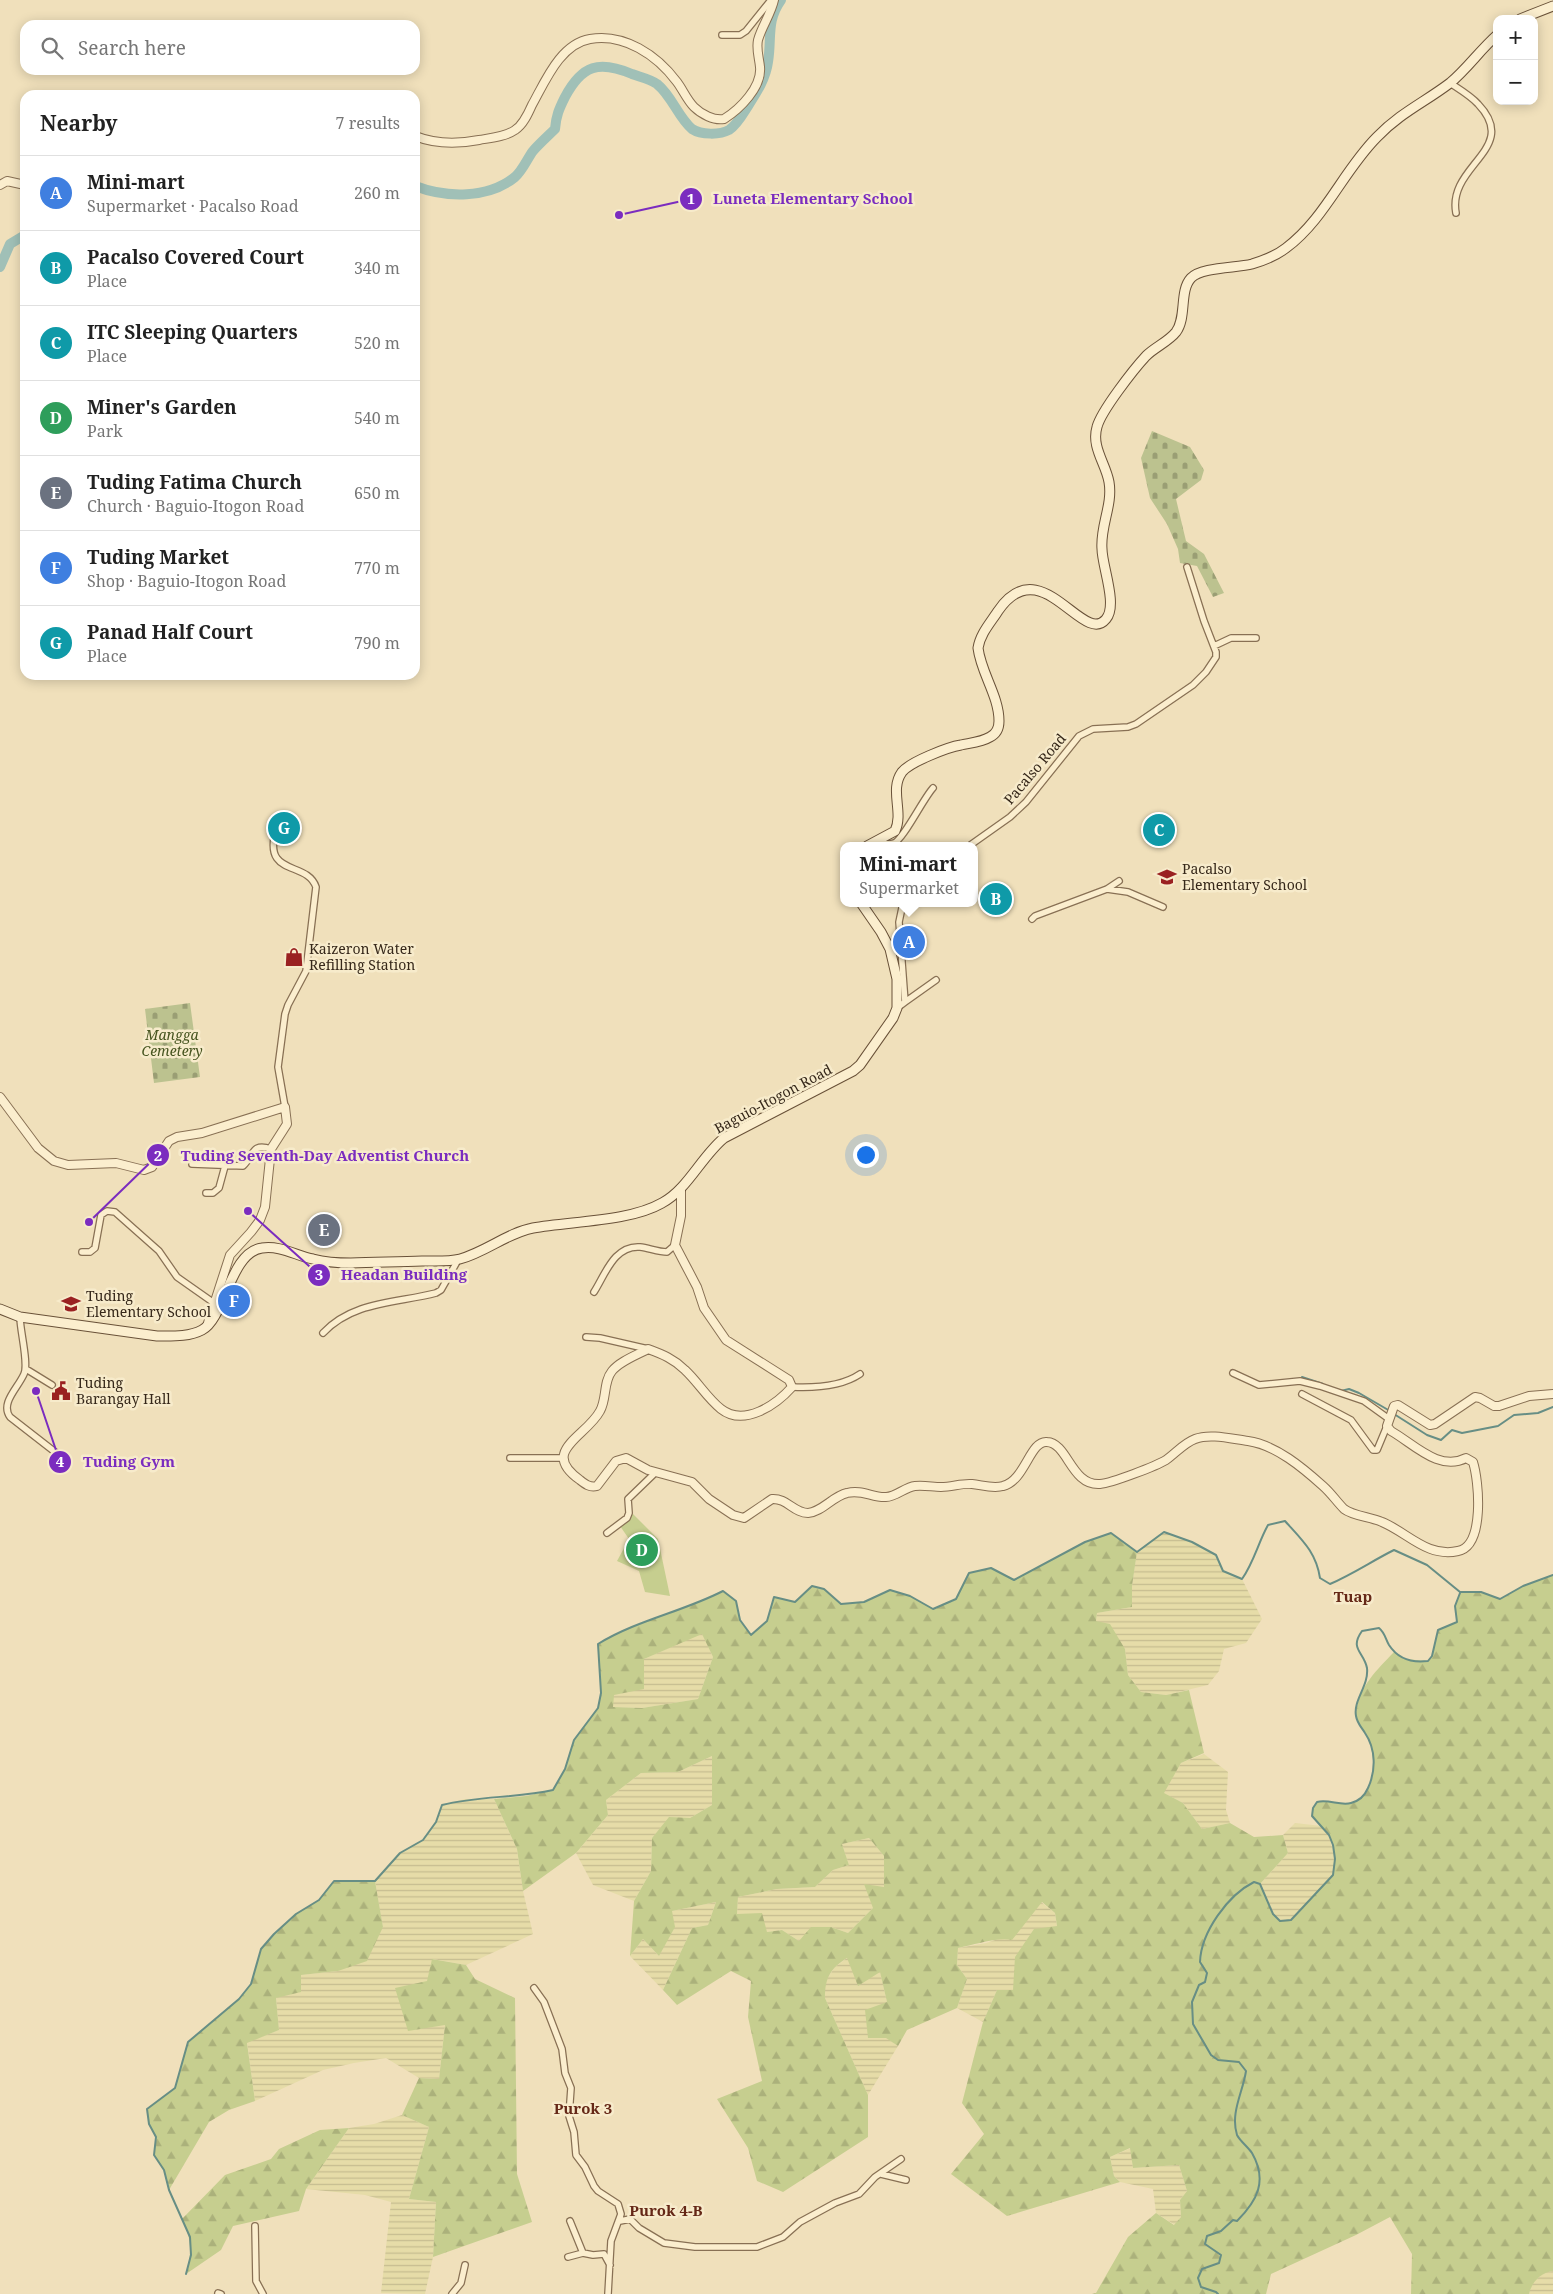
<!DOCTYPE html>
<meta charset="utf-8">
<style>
body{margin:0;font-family:"Noto Serif",serif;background:#f2f2f2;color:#222}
.controls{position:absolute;right:15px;top:15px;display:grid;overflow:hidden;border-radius:10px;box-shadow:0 2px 12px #0003}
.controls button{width:45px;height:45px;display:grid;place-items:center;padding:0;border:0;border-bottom:1px solid #e0e0e0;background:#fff;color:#222;font:25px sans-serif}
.you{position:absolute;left:865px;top:1154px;width:18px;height:18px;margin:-12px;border:4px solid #fff;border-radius:50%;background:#1a73e8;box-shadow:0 0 0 8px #1a73e833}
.badge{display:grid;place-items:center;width:32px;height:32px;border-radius:50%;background:#0b8043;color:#fff;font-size:16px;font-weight:700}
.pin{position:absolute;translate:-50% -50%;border:2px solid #fff;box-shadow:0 1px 5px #0006}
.popup{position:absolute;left:840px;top:842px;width:138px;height:65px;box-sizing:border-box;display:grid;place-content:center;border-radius:10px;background:#fff;filter:drop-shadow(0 1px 4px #0005);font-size:16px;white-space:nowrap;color:#767676}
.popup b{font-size:19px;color:#222}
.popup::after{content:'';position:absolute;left:50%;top:100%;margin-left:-10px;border:10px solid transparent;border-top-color:#fff}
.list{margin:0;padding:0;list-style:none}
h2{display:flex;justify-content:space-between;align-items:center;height:65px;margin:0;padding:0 20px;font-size:21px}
h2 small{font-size:16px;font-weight:400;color:#767676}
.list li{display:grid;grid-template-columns:32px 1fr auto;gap:15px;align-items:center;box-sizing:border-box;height:75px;padding:0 20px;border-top:1px solid #e0e0e0}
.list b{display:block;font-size:19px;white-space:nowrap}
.list p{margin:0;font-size:16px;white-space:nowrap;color:#767676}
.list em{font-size:16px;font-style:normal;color:#767676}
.icon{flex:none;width:28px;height:28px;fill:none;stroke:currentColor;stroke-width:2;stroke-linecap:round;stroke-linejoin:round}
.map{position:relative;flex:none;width:1553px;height:2294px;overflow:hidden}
.search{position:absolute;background:#fff;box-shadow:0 2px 12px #0003;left:20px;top:20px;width:400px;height:55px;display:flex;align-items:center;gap:12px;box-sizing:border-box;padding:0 18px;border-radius:15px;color:#767676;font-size:19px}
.panel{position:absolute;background:#fff;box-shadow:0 2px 12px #0003;left:20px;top:90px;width:400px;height:590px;border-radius:15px}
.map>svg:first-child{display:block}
.farmland{fill:url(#farmland-rules)}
.forest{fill:url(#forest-firs);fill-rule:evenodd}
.cemetery{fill:url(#cemetery-stones)}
.green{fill:#c6ce8f}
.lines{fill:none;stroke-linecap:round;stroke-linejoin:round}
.stream{stroke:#678e85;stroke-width:2}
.river{stroke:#a0c0b7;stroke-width:10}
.minor-casing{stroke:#887054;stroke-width:8}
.tertiary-casing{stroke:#887054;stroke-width:10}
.secondary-casing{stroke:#695138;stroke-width:11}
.minor{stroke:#fbeece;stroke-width:5.5}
.tertiary{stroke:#fbeece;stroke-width:8}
.secondary{stroke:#fbeece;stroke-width:9}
.labels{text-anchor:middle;stroke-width:5;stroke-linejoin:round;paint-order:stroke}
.street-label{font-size:14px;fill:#36281a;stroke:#f7ebcb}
.poi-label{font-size:14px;fill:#36281a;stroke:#f7ebcb;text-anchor:start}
.park-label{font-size:14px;font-style:italic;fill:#46541f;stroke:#f7ebcb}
.neighbourhood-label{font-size:15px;font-weight:bold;fill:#652817;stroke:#f7ebcb}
.leader{fill:none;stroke:#7b2cbf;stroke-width:2}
.callout-dot{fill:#7b2cbf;stroke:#f7ebcb;stroke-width:2}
.mark-label{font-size:15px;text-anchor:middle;font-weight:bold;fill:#fff}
.callout-label{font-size:15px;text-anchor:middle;font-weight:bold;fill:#7b2cbf;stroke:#f7ebcb;stroke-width:5;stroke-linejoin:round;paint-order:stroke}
</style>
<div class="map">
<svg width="1553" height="2294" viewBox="0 0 1553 2294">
<defs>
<pattern id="farmland-rules" width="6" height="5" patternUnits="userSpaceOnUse" patternTransform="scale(1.25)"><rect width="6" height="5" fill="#e6dca8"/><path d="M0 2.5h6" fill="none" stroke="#c6bd90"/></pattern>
<pattern id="forest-firs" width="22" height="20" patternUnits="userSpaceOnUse" patternTransform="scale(1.25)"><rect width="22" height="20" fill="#c6ce8f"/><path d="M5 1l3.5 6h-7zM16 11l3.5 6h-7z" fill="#abb17b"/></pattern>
<pattern id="cemetery-stones" width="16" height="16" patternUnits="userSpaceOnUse" patternTransform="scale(1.25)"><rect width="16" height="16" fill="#bcc28f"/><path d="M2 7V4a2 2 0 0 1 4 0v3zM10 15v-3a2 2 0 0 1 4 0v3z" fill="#9a9e74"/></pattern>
</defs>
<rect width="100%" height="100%" fill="#f0e0bb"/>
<path class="farmland" d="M1164 1532 1192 1542 1216 1555 1223 1570 1242 1579 1262 1619 1246 1643 1224 1649 1219 1671 1208 1685 1166 1695 1141 1692 1128 1675 1125 1649 1096 1621 1097 1613 1132 1607V1586L1137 1552Z
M702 1633 713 1657 698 1699 642 1708 613 1707V1695L644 1659Z
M1204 1754 1228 1772 1226 1810 1230 1823 1202 1829 1183 1803 1163 1793 1181 1763Z
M712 1756V1805L690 1818H669L652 1838 651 1871 634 1901 593 1885 576 1853 608 1815 606 1800 641 1773 678 1772Z
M465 1799H494L517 1849 523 1891 533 1934 466 1965 433 1959 445 2025 439 2079 419 2078 386 2058 354 2063 323 2070 255 2101 247 2042 279 2030 276 1998 300 1975 338 1971 383 1927 375 1881 400 1853 423 1840 436 1822 442 1805Z
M1295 1823 1322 1826 1329 1835 1335 1859 1333 1875 1291 1920 1280 1921 1273 1914 1260 1884 1288 1853 1283 1835Z
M869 1838 884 1856V1888L873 1908 848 1933 831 1927 799 1941 782 1930 767 1932 737 1914 738 1897 777 1889 815 1887 833 1870 849 1865 842 1844Z
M716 1902 708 1925 692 1928 663 1990 630 1956 643 1939 659 1956 672 1911Z
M1041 1902 1055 1913 1057 1926 1013 1990H997L983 2022 957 2008 967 1979 957 1965 958 1948 986 1943 1001 1938 1026 1920Z
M847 1958 880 1971 887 2002 869 2038 886 2037 898 2046 868 2095 825 1998V1982L835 1967Z
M402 2115 429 2127 409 2199 436 2202 433 2257 425 2294 381 2293 391 2202 365 2195 306 2189 349 2128 374 2124Z
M1131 2148 1133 2168 1179 2165 1187 2191 1180 2200 1181 2217 1175 2225 1156 2213 1153 2189 1120 2182 1114 2176 1110 2157Z
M1553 2271V2294H1529L1532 2283 1545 2272Z"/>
<path class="forest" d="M1111 1533 1137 1552 1132 1586V1607L1097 1613 1096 1621 1110 1624 1125 1649 1128 1675 1141 1692 1166 1695 1189 1690 1204 1753 1181 1763 1164 1793 1183 1803 1202 1829 1230 1823 1254 1837 1283 1835 1288 1853 1260 1884 1273 1914 1280 1921 1292 1920 1333 1875 1335 1859 1333 1844 1329 1834 1312 1816 1313 1808 1317 1802C1330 1799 1343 1808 1355 1802 1378 1791 1376 1755 1367 1736 1363 1728 1355 1722 1356 1713 1359 1686 1377 1670 1394 1652L1404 1659 1428 1661 1432 1656 1438 1630 1457 1622 1455 1606 1460 1592H1481L1500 1599 1523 1586 1553 1575V2271C1540 2273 1532 2282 1529 2294H1411L1412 2254 1390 2217 1356 2235 1271 2274 1266 2294H1092L1096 2293 1128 2237 1156 2213 1174 2225 1181 2217 1180 2200 1187 2191 1179 2165 1133 2168 1130 2148 1110 2157 1114 2176 1120 2182 1007 2216 951 2174 984 2134 962 2103 983 2022 997 1990H1013L1015 1957 1034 1929 1057 1926 1055 1913 1042 1902 1012 1940C997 1937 974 1945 958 1948L957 1965 967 1979 957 2008 907 2030 898 2046 886 2038H868L865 2010 887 2002 880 1972 858 1986 847 1958C830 1969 825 1978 825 1998L868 2095V2137L783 2192 757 2181 748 2148 717 2099 762 2081 748 2017 751 1981 731 1971 677 2005 663 1990 692 1928 708 1925 716 1902 672 1911 675 1927 659 1956 643 1939 630 1956 634 1901 651 1871 652 1838 669 1817 690 1818 712 1805V1756L678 1772 641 1773 606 1800 608 1815 576 1853 523 1891 517 1849 494 1799 526 1796 553 1790 565 1769 574 1740 598 1708 601 1693 598 1644C637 1620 682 1612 723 1591L736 1601 740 1620 751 1635 767 1621 774 1597 795 1602 812 1586 824 1589 841 1604 864 1602 890 1590 910 1596 934 1609 956 1599 969 1573 991 1568 1014 1580 1085 1542ZM702 1634 713 1657 698 1699 642 1708 613 1707 614 1695 644 1689V1659ZM869 1838 884 1856V1887L864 1884 873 1908 848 1933 831 1927H811L799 1941 782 1930 767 1932 762 1913 737 1914 738 1897 777 1889 815 1887 833 1870 849 1865 842 1844Z
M334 1881H375L383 1927 367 1961 338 1971 301 1975V1992L276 1998 279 2030 247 2043 255 2101 229 2110 209 2122 169 2190 164 2170 154 2155 156 2137 149 2124 147 2109 175 2088 188 2042 239 1999 251 1985 261 1949 274 1934 296 1914 319 1900Z
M432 1959 466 1965 475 1979 515 1998 517 2174 532 2222 433 2257 436 2202 409 2199 429 2127 402 2115 419 2078 439 2079 445 2025 408 2031 395 1988 427 1981Z
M349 2128 306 2189 299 2211 233 2226 221 2250 186 2274C192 2251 192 2241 182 2219L225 2175 271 2159 279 2149 320 2130Z"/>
<path class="cemetery" d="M1152 431 1190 447 1204 470 1201 480 1176 499 1186 541 1204 554 1224 593 1213 597 1197 566 1180 563 1178 549 1167 524 1150 498 1141 458Z
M190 1003 200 1077 154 1083 145 1009Z"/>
<path class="green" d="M633 1514 658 1539 670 1596 645 1592 639 1571 617 1561 629 1539 620 1526Z"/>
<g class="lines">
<path class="stream" d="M1302 1377 1323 1384
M1341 1391 1349 1389 1359 1393 1390 1411
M1394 1414 1427 1435 1441 1440 1452 1430 1462 1433 1498 1426 1514 1415 1538 1413 1553 1407
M186 2274 191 2255 190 2237 169 2190 164 2170 154 2155 156 2137 149 2124 147 2109 175 2088 188 2042 239 1999 251 1984 261 1949 274 1934 296 1914 319 1900 334 1881H375L400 1853 423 1840 436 1822 442 1805C478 1796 516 1798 553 1790L565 1769 574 1740 598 1708 601 1693 598 1644C637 1620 682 1612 723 1591L736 1601 740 1620 751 1635 767 1621 774 1597 795 1602 812 1586 824 1589 841 1604 864 1602 890 1590 910 1596 933 1609 956 1599 969 1573 991 1568 1014 1580 1085 1542 1111 1533 1137 1552 1164 1532 1192 1542 1216 1555 1223 1571 1242 1579C1254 1562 1258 1543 1268 1525L1285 1521C1302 1540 1316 1552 1320 1578L1330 1584C1353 1574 1372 1561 1394 1550L1427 1565 1460 1592H1481L1500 1599 1523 1586 1553 1575
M1218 2294 1216 2292 1201 2287 1198 2278 1202 2269 1219 2263 1221 2255 1205 2244 1207 2236 1221 2231 1233 2220 1237 2221C1257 2201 1268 2181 1252 2153 1248 2147 1240 2141 1237 2135 1230 2113 1243 2092 1246 2071L1239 2062 1218 2060 1211 2055 1193 2024 1192 2002 1199 1985 1205 1982 1207 1973 1200 1962C1201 1932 1228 1895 1254 1882L1260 1884 1273 1914 1280 1921 1291 1920 1333 1875 1335 1859 1333 1845 1329 1835 1312 1816 1313 1808 1317 1802C1329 1799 1340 1806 1351 1803 1359 1801 1365 1795 1368 1788 1376 1771 1376 1749 1365 1733 1362 1728 1357 1723 1356 1716 1353 1700 1369 1686 1367 1668 1364 1652 1349 1649 1362 1631L1379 1628C1385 1633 1385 1638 1389 1645 1398 1659 1412 1663 1428 1661L1432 1656 1438 1630 1457 1622 1455 1606 1460 1593"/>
<path class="river" d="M415 186C446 198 488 199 515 177 523 170 527 159 533 151 540 143 548 136 555 129 556 116 559 109 565 97 582 65 599 60 632 74 640 77 650 79 657 84 672 96 678 117 692 129 701 135 720 135 729 130 737 125 743 114 748 106 757 92 766 78 768 62 772 38 766 21 781 0
M0 267 10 244 25 235"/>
<g class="minor-casing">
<path id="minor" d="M722 35H740L746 31 771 0
M1450 83C1459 89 1471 96 1478 104 1521 149 1447 165 1456 213
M1214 646 1231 638H1256
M276 829C262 878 307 860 316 887L306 971 288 1005 285 1014 278 1067 285 1107
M874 843C880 843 888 845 894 843 903 840 923 799 933 788
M969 846 1010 817 1026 802 1079 736 1093 729 1128 727 1136 724 1193 685 1206 672 1216 657V652L1204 621 1187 567
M1107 889 1128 892 1163 907
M1032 919 1035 916 1107 889 1119 881
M905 1002 936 980
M897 1008 905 1002 899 922 903 903
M192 1164 243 1166C254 1156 251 1142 271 1149
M206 1193H213L219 1188 225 1166
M82 1252H90L95 1248 101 1215 107 1211 115 1212 159 1251 177 1277 214 1303
M594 1292C605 1275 614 1245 640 1247 649 1248 658 1252 667 1252L675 1245
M20 1317C20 1331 29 1364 24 1374 18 1388 0 1403 10 1417L64 1459
M323 1333C353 1301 397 1303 436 1293L441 1290 458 1260
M586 1337 600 1338 648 1349
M26 1369 52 1385
M1233 1373 1259 1385 1300 1381 1320 1386 1364 1401 1389 1419
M792 1387C814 1388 841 1387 860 1374
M1302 1394 1351 1420 1373 1450H1377L1387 1426
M510 1458H563
M607 1533 627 1518 629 1513 628 1499 655 1473
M534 1988 544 2002 562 2049 565 2073 571 2088 569 2116 574 2132 576 2155 585 2167 594 2186 598 2191 618 2204 621 2214 611 2241 608 2294
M881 2174 906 2180
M570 2221 583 2253 593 2255 604 2254 610 2265
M620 2221 630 2219 639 2228 664 2243 695 2247H757L783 2237 800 2222 835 2203 859 2194 875 2177 901 2159
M255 2226 256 2281 263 2294
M568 2257 583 2253
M218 2293 221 2294
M452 2294 461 2283 465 2265"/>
</g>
<g class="tertiary-casing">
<path id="tertiary" d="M415 136C435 144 458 144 479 140 490 138 505 137 515 130 523 125 528 114 532 105 545 82 560 44 590 39 624 33 657 55 677 82 683 90 687 100 694 107 701 114 714 121 724 119 740 109 762 87 760 67 759 57 756 49 758 40 762 26 771 14 774 0
M0 185 7 181 25 185
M0 1097 38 1148 54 1161 68 1165 116 1163 144 1170 152 1167 169 1141 177 1137 202 1133 285 1107 287 1124 271 1149 265 1207 260 1220 251 1232 230 1255 207 1326
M681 1188V1216L675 1245 697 1287 704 1308 726 1340 789 1380 792 1387C776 1405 744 1427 721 1409 707 1398 698 1382 685 1370 674 1359 662 1354 648 1349 637 1355 620 1361 612 1371 603 1382 607 1399 600 1411 586 1437 539 1451 580 1480 585 1484 590 1488 597 1486L616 1461 626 1458 648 1470 692 1482 709 1499 733 1515 744 1518 772 1499C787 1498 794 1513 808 1513 822 1512 833 1496 847 1493 862 1489 873 1498 886 1497 896 1497 905 1487 915 1486 924 1485 933 1487 941 1487 952 1487 962 1483 972 1484 982 1485 993 1489 1003 1486 1025 1481 1030 1440 1047 1442 1068 1443 1071 1486 1100 1484 1112 1483 1156 1466 1166 1460 1176 1453 1184 1443 1195 1439 1210 1433 1232 1439 1248 1441 1276 1445 1303 1468 1323 1486 1331 1493 1337 1502 1344 1509 1353 1516 1371 1517 1382 1522 1407 1532 1427 1558 1458 1551 1485 1546 1479 1481 1473 1462L1466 1458C1439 1472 1414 1444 1391 1431L1387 1426 1394 1406 1398 1405 1430 1425 1435 1424 1475 1397 1480 1398 1494 1406H1499L1529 1396 1553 1394"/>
</g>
<g class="secondary-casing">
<path id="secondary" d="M1520 19 1553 6
M867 846 895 831C904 812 889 790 902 772 910 762 948 747 961 745 970 743 982 742 990 737 996 734 999 728 999 721 999 696 981 673 978 648 980 634 991 622 998 611 1041 548 1083 647 1106 619 1118 605 1102 566 1102 549 1100 526 1113 505 1109 482 1106 464 1091 447 1097 427 1101 411 1134 369 1146 356 1155 347 1168 342 1176 332 1187 317 1179 291 1191 278 1201 267 1237 268 1252 264 1262 261 1277 255 1286 248 1325 219 1343 171 1377 137 1400 113 1425 102 1450 83 1467 69 1480 50 1497 35
M0 1309 20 1317 157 1336C172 1336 189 1337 202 1330 225 1318 230 1252 262 1248 280 1245 297 1256 313 1259 325 1262 338 1263 351 1263 375 1262 399 1262 422 1261 435 1261 448 1262 460 1259 486 1252 507 1233 533 1228 570 1221 629 1222 662 1203 688 1189 701 1157 724 1138L853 1071 860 1065 893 1018 897 1008V979L890 949 881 932 861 903"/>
</g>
<use href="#minor" class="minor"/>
<use href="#tertiary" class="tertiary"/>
<use href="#secondary" class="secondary"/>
</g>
<defs>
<g id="school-bare" transform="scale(1.5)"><path d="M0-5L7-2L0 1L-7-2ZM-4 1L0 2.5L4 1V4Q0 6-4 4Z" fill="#9a2121" stroke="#f7ebcb" stroke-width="2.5" paint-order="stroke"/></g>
<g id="shop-bare" transform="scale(1.5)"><path d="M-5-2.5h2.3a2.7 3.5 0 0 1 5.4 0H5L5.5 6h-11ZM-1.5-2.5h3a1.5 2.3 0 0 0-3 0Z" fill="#9a2121" stroke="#f7ebcb" stroke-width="2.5" paint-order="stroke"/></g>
<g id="civic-bare" transform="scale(1.5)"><path d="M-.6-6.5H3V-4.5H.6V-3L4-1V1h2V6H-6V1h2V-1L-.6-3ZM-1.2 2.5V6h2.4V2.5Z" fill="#9a2121" stroke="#f7ebcb" stroke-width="2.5" paint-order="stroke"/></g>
</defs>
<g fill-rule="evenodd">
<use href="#school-bare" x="1167" y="877"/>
<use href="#shop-bare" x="294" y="957"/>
<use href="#school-bare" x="71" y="1304"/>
<use href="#civic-bare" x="61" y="1391"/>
</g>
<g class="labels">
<g class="street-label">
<text transform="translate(1035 769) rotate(-50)" y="5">Pacalso Road</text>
<text transform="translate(773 1099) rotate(-28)" y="5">Baguio-Itogon Road</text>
</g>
<g class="poi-label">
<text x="1182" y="874">Pacalso<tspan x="1182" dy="16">Elementary School</tspan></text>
<text x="309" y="954">Kaizeron Water<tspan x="309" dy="16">Refilling Station</tspan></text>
<text x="86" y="1301">Tuding<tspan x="86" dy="16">Elementary School</tspan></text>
<text x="76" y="1388">Tuding<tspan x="76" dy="16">Barangay Hall</tspan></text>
</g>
<g class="park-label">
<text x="172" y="1040">Mangga<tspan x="172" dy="16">Cemetery</tspan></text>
</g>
<g class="neighbourhood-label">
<text x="1353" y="1602">Tuap</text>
<text x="583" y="2114">Purok 3</text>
<text x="666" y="2216">Purok 4-B</text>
</g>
</g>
<path class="leader" d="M619 215L691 199M89 1222L158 1155M248 1211L319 1275M36 1391L60 1462"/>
<g class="callout-dot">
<circle cx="619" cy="215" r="5"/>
<circle cx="89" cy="1222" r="5"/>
<circle cx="248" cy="1211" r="5"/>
<circle cx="36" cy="1391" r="5"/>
<circle cx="691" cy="199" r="12"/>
<circle cx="158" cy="1155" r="12"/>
<circle cx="319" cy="1275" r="12"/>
<circle cx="60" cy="1462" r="12"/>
</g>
<g class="mark-label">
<text x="691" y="204">1</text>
<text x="158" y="1161">2</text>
<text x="319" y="1280">3</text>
<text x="60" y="1467">4</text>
</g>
<g class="callout-label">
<text x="813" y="204">Luneta Elementary School</text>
<text x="325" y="1161">Tuding Seventh-Day Adventist Church</text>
<text x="404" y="1280">Headan Building</text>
<text x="129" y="1467">Tuding Gym</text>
</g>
</svg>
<div class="controls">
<button>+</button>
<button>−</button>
</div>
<div class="you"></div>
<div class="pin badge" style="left:909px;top:942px;background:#3f7fe0">A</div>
<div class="popup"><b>Mini-mart</b>Supermarket</div>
<div class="pin badge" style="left:996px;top:899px;background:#0f9aa8">B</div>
<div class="pin badge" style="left:1159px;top:830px;background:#0f9aa8">C</div>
<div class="pin badge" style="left:642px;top:1550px;background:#2e9e5b">D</div>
<div class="pin badge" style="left:324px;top:1230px;background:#6b7280">E</div>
<div class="pin badge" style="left:234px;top:1301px;background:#3f7fe0">F</div>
<div class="pin badge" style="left:284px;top:828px;background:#0f9aa8">G</div>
<div class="search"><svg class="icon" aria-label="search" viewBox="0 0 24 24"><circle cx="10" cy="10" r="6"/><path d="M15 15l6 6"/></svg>Search here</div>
<section class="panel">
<h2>Nearby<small>7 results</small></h2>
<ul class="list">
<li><span class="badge" style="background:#3f7fe0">A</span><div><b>Mini-mart</b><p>Supermarket · Pacalso Road</p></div><em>260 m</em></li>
<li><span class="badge" style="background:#0f9aa8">B</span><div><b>Pacalso Covered Court</b><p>Place</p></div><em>340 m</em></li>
<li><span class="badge" style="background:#0f9aa8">C</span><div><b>ITC Sleeping Quarters</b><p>Place</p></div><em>520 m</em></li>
<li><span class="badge" style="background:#2e9e5b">D</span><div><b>Miner's Garden</b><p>Park</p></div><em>540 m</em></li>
<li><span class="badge" style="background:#6b7280">E</span><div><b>Tuding Fatima Church</b><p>Church · Baguio-Itogon Road</p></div><em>650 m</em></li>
<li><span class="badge" style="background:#3f7fe0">F</span><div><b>Tuding Market</b><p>Shop · Baguio-Itogon Road</p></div><em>770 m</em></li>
<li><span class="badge" style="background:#0f9aa8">G</span><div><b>Panad Half Court</b><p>Place</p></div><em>790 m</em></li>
</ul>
</section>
</div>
